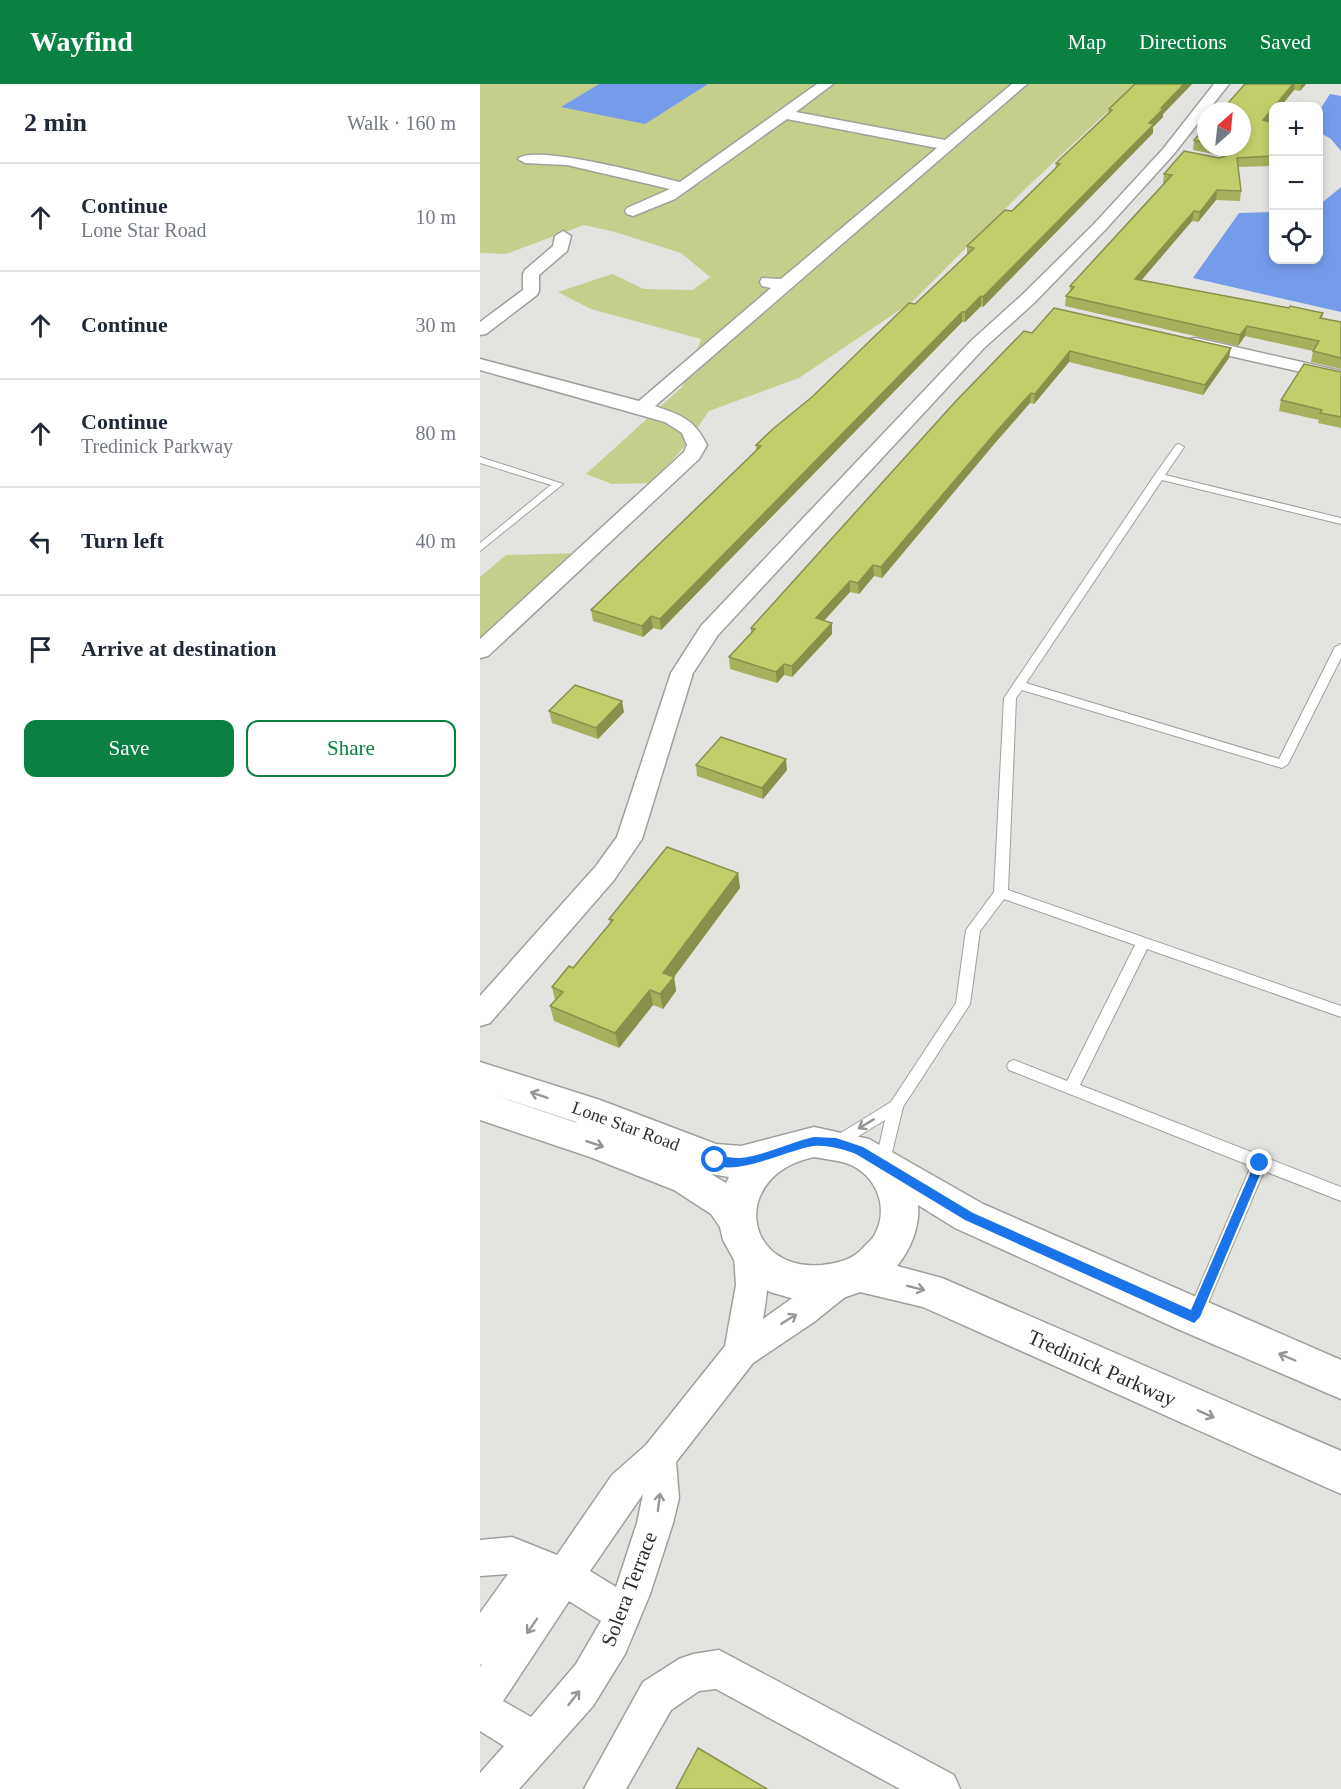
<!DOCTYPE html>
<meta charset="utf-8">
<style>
body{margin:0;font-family:"Times New Roman",serif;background:#f6f6f7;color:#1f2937}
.controls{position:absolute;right:18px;top:18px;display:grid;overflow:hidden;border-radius:12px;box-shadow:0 3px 9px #0003}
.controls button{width:54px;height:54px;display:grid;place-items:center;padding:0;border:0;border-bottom:2px solid #e0e1e3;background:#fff;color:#1f2937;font:30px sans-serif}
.compass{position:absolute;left:717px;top:18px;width:54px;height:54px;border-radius:50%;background:#fff;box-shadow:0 3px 9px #0003;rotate:27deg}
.stop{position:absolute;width:18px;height:18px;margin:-14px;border:4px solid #1a73e8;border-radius:50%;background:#fff}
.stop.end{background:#1a73e8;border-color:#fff;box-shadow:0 2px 6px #0008}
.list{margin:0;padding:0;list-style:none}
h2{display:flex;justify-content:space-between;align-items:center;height:78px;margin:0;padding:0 24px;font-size:26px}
h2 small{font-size:20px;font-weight:400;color:#747a83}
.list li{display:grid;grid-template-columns:39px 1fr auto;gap:18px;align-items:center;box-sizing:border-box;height:108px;padding:0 24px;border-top:2px solid #e0e1e3}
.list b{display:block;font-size:22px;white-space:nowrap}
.list p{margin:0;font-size:20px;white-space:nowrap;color:#747a83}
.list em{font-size:20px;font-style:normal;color:#747a83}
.actions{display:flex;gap:12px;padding:18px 24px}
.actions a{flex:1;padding:14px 0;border:2px solid #0b8043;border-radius:12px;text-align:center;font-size:21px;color:#0b8043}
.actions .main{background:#0b8043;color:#fff}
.icon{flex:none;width:33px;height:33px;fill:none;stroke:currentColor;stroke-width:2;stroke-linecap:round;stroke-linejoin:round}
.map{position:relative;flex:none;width:861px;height:1705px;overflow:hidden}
header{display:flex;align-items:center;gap:36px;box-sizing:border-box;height:84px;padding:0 30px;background:#0b8043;color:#fff}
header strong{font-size:28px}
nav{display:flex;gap:33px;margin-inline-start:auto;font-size:21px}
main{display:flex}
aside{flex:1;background:#fff}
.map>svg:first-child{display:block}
.green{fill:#c6ce8b}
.water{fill:#759cea}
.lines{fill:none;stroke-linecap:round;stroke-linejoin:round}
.lane-casing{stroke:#9fa09d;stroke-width:2}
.street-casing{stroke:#9fa09d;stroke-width:3}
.secondary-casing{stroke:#9fa09d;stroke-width:3}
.lane{fill:#fff;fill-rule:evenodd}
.street{fill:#fff;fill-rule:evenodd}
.secondary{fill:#fff;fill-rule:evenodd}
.wall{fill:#a7b05c}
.shaded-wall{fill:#88904b}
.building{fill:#c2cd6b;stroke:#88904b;stroke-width:1.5}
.oneway{stroke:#969696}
.route{fill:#1a73e8}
.labels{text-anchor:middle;stroke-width:4.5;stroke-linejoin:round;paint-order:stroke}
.street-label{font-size:18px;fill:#2e2e2d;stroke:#fffffe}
.near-street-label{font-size:21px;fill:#2e2e2d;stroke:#fffffe}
</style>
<header>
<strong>Wayfind</strong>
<nav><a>Map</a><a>Directions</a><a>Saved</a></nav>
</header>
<main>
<aside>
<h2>2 min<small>Walk · 160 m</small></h2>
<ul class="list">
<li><svg class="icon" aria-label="ahead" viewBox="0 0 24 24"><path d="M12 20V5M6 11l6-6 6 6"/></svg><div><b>Continue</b><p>Lone Star Road</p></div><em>10 m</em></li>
<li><svg class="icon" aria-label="ahead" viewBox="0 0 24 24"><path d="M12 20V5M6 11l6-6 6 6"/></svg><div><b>Continue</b></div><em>30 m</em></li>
<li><svg class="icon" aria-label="ahead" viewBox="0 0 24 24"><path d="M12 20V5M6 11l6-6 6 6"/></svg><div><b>Continue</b><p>Tredinick Parkway</p></div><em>80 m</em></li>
<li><svg class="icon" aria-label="left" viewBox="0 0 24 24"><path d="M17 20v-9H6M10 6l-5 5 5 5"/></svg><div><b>Turn left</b></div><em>40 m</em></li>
<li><svg class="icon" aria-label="arrive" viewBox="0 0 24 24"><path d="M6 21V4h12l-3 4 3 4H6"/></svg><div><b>Arrive at destination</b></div></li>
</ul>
<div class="actions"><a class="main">Save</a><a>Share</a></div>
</aside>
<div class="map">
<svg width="861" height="1705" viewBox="0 0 861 1705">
<rect width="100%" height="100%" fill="#e3e4e0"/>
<path class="green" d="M0 0H657L545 105 433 217 319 294 229 327 205 362 172 399 132 400 106 390 202 303 221 255 111 225 78 208 132 190 164 205 213 206 230 193 201 169 135 148 104 141 26 170 0 169Z
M103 469 0 574V493L26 471Z"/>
<path class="water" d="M119 0H228L165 40 81 23Z
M850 10 861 12V67L851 55 839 48V27Z
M861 103V228L713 194 759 129 793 128 794 176H838L839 118 844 117Z"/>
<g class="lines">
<g class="lane-casing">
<path id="lane" d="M699 360 704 363 685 391 861 434V440L682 396 546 599 799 675 855 563 861 560V574L808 680 802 684 542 606 536 614 528 806 861 922V933L667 865 600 1001 861 1103V1117L784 1087 721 1236 715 1238 709 1236 707 1231 771 1082 529 986 527 982 529 978 534 976 587 997 655 861 524 815 500 847 490 920 423 1023 408 1085 403 1086 398 1085 395 1080 405 1036 361 1063 356 1065 351 1063 348 1059 351 1055 411 1018 476 919 486 846 514 808 524 614 674 392 696 361Z
M0 373 83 400 0 467V459L71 401 0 379Z"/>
</g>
<g class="street-casing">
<path id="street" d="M337 0H353L316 28 465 56 532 0H547L175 322C201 331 214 335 227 361L219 375 8 572 0 574V555L204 368 207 361 202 349 185 338 0 286V275L159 317 291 204 282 202 280 198 282 194 301 195 457 64 307 35 195 115 153 132 147 130 145 127 147 124 190 105 87 81 45 79 38 75C52 59 175 92 200 98Z
M734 0H749L693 71 625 146 554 219 504 264 238 551 213 589 162 755 134 796 10 939 0 942V912L116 782 137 753 191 589 221 542 492 256 542 211 614 140 683 65Z
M83 147 91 152 87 167 59 191V207L57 211 6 250 0 251V238L43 206V190L45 186 73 162 75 152Z
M716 254 861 287V297L710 263 707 259 710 255Z
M270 1157 281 1161C292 1184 287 1210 283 1235L353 1185 364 1181 375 1185 380 1195 375 1205 334 1238 273 1279 196 1378 199 1414 193 1439 170 1510 145 1570 113 1622 39 1705H0V1689L24 1662 0 1647V1583L2 1580 0 1581V1529L28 1490 0 1492V1456L32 1453 77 1471 132 1391 166 1361 245 1262 256 1201 254 1171 259 1161ZM163 1410 157 1439 136 1503 110 1487ZM89 1517 121 1537 96 1580 51 1633 23 1617Z
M239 1566 474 1691 480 1705H420L236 1605 219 1607 191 1626 146 1705H104L163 1598 199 1575 213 1570Z"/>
</g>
<g class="secondary-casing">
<path id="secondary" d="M0 978 120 1016 236 1060 261 1062 334 1043 389 1055 503 1120 861 1276V1315L700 1246 475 1144 438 1121C440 1142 431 1165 417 1182L462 1194 861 1367V1410L443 1223 380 1208 363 1214 325 1218 290 1208 273 1198 259 1185 243 1156 240 1143 231 1130 194 1106 110 1073 0 1036ZM14 1011 96 1038 97 1039ZM334 1073C344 1075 356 1076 366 1079 395 1089 410 1122 395 1150 393 1155 387 1159 383 1164 372 1176 358 1179 342 1181 263 1188 249 1091 334 1073ZM231 1090 249 1093 246 1099Z"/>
</g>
<use href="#lane" class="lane"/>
<use href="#street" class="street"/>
<use href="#secondary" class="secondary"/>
</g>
<path class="wall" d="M654 0H712L683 30V33L673 43V49L503 223 501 222 485 238H482L181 546 173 544 163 553 113 537 111 526 276 367V361L332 313 435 220 471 186 487 170V162L532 127 575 85 576 79 628 29 629 25 654 2Z
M765 0H826L820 7 814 6 801 22H794V31L788 37 794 39V82L758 83 761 107 760 117 736 116 718 138 712 137 661 196 809 224 843 229 842 234 861 238V285L831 278 833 267 765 252 758 262 585 222 586 212 590 208V202L684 99H683L684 90 744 72 713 66 714 56 726 43V63H762Z
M552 249 749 274 723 311 589 278 554 320 550 319 515 359 402 494 394 492 379 510 370 508 344 537 352 550 312 593 304 591 297 599 250 585 249 573 271 549V544Z
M861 288V344L838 339 839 336 799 327 801 316Z
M69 627 144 628 118 655 72 639Z
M216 681 307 686 283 715 217 692Z
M258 789 260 804 194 893 196 907 183 925 173 921 139 964 74 937 70 922 75 916 72 903 93 884 130 839 129 835Z"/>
<path class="shaded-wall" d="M704 0H712L683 30V33L673 43V49L503 223V213L669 39 681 24Z
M813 0H815L814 6 801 22H794Z
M821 0H826L820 7Z
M794 24V31L782 45 783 36Z
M737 106 736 116 718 138 720 128Z
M714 127 712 137 654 205 655 195Z
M501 212V222L485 238V228Z
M482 228V238L181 546 180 535Z
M767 242 765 252 758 262 760 251Z
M751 264 749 274 723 311 725 301Z
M590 267 589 278 554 320 555 310Z
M551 309 550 319 515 359 402 494 401 483 516 348Z
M393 481 394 492 379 510 378 499Z
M370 497V508L336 545V534Z
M171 532 173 544 163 553 162 542Z
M352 539V550L312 593V582Z
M304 580V591L297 599 296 588Z
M142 617 144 628 118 655 116 644Z
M306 675 307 686 283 715 282 704Z
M258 789 260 804 194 893 196 907 183 925 180 910 183 889Z
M170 906 173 921 139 964 135 949Z"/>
<path class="building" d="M655 0H704L681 24H684L669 39 674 40 503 213 501 212 485 228H482L180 535 171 532 162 542 111 526 281 362 276 361 294 344 332 313 429 219 435 220 471 186 494 164 487 162 525 126 532 127 580 80 576 79 632 26 629 25Z
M765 0H813L783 36 794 39V72L757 74 761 107 737 106 720 128 714 127 655 195 809 224 810 222 843 229 840 234 861 238V274L833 267 839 257 767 242 760 251 586 212 594 203 590 202 692 91 684 90 704 67 739 74 746 72 748 66 745 63H762V27H741Z
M726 43V59L714 56Z
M574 224 751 264 725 301 590 267 555 310 551 309 516 348 401 483 393 481 378 499 370 497 336 534 352 539 312 582 304 580 296 588 249 573 275 545 271 544 475 318 544 247 552 249Z
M824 280 861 288V333L840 329 842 326 801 316Z
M95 601 142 617 116 644 69 627Z
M241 653 306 675 282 704 216 681Z
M187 763 258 789 183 889 194 893 180 910 170 906 135 949 70 922 83 908 72 903 89 882 93 884 133 836 129 835Z
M218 1664 287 1705H196Z"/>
<defs><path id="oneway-shaft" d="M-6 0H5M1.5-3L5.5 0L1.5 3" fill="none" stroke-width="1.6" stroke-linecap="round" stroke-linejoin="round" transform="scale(1.5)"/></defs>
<g class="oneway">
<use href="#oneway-shaft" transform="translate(59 1011) rotate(-161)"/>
<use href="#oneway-shaft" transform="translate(386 1040) rotate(149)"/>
<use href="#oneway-shaft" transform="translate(115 1060) rotate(19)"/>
<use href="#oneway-shaft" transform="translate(436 1204) rotate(14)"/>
<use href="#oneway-shaft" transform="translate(309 1235) rotate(-32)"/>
<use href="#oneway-shaft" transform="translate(807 1273) rotate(-157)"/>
<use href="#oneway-shaft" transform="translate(726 1330) rotate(24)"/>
<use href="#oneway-shaft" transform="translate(179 1418) rotate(-83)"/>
<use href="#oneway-shaft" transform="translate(52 1542) rotate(125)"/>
<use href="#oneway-shaft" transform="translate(94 1614) rotate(-52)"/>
</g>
<path class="route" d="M334 1053 356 1054 383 1063 493 1129 711 1226 776 1076 780 1074 785 1079 720 1233 714 1239 485 1136 376 1070C362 1065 349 1061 334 1062 312 1064 245 1098 230 1076L235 1072C243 1072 251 1074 259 1074 282 1073 310 1058 334 1053Z"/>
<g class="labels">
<g class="street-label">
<text transform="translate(146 1042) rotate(20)" y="6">Lone Star Road</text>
</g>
<g class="near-street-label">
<text transform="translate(622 1284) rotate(24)" y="7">Tredinick Parkway</text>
<text transform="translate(149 1505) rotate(-69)" y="7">Solera Terrace</text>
</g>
</g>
</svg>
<div class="controls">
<button>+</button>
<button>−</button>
<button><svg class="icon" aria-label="locate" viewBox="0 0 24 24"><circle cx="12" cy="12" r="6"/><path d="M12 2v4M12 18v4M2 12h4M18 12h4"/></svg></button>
</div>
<svg class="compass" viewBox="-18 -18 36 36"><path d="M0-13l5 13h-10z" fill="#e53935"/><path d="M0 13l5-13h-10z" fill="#747a83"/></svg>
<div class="stop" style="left:235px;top:1076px"></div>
<div class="stop end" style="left:780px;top:1079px"></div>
</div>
</main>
